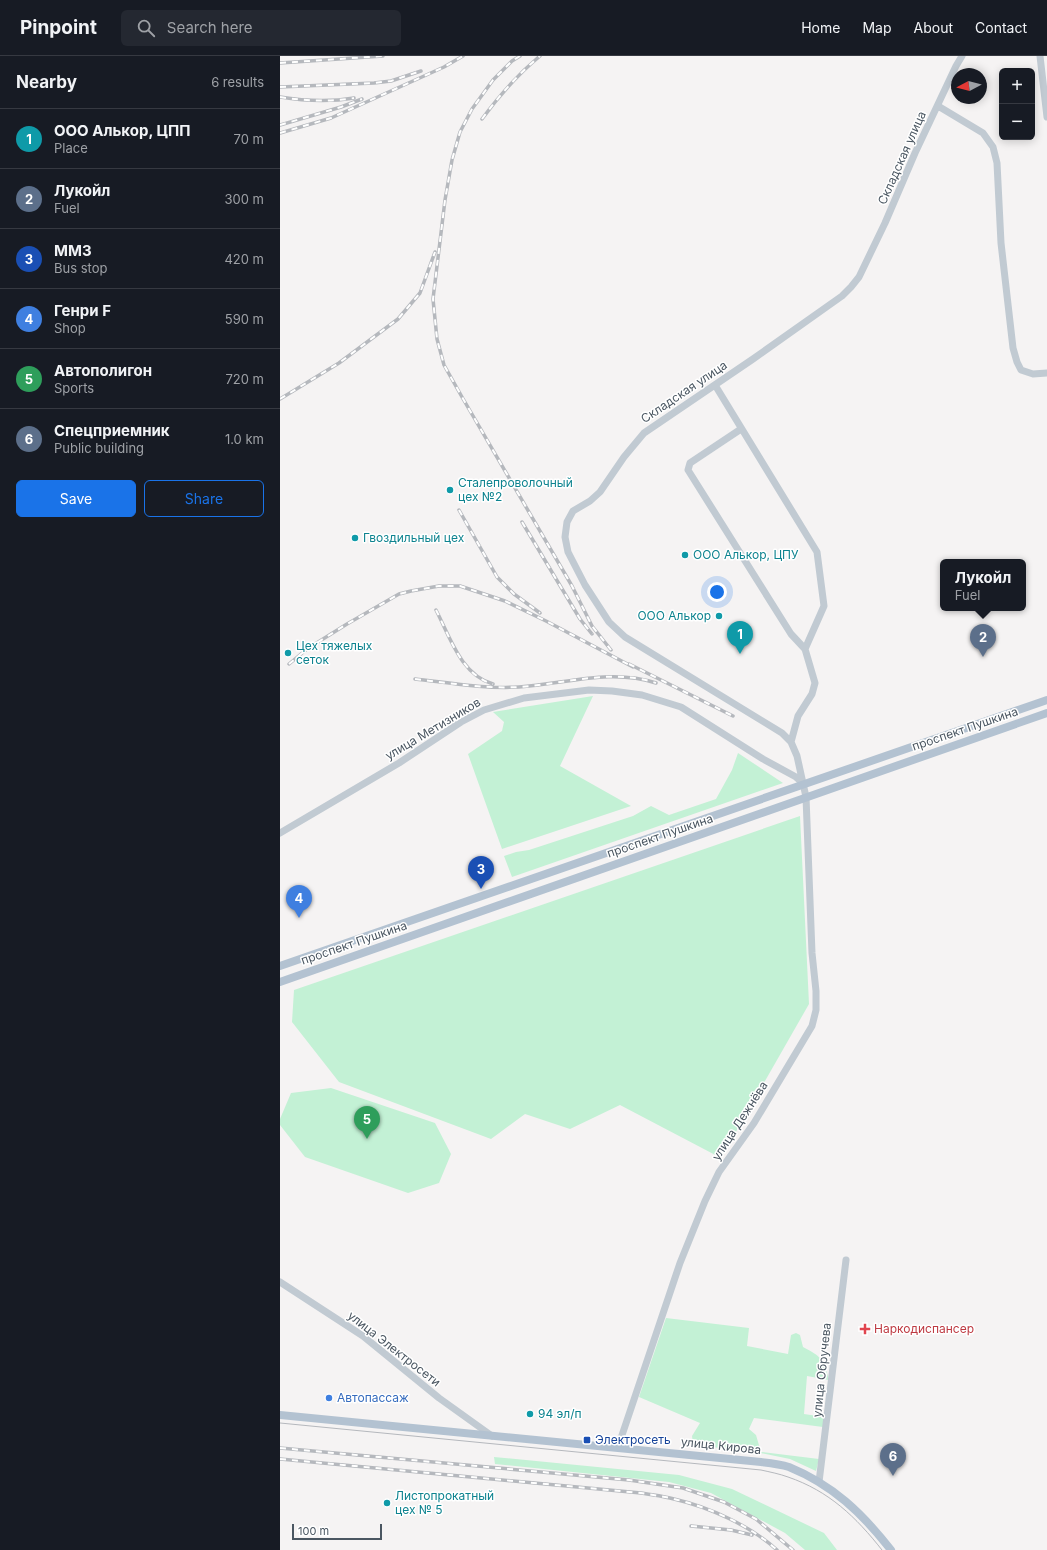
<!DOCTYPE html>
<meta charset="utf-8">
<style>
body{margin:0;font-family:Inter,sans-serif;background:#242831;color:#f1f3f6}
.controls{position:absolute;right:12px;top:12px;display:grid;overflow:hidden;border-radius:6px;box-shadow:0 2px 10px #0003}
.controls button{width:36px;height:36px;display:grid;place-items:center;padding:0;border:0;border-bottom:1px solid #363941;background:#171b24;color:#f1f3f6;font:20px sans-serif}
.compass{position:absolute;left:671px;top:12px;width:36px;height:36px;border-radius:50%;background:#171b24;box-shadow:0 2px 10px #0003;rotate:263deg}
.scale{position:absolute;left:12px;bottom:10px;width:90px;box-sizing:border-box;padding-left:4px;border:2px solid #4a5661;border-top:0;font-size:11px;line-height:14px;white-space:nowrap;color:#4a5661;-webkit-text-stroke:3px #fff;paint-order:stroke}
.you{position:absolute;left:437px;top:536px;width:14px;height:14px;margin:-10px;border:3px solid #fff;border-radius:50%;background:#1a73e8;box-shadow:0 0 0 6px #1a73e833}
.badge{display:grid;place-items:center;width:26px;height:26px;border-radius:50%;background:#1a73e8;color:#fff;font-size:13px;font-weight:700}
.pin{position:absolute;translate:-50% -33px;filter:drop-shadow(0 1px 2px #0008)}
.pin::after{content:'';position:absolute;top:21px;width:14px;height:12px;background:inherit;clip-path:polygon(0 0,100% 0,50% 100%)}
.popup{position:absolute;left:660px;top:503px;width:86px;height:52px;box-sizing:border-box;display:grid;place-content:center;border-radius:6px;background:#171b24;filter:drop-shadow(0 1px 3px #0005);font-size:13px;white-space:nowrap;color:#9ea1a6}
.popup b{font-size:15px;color:#f1f3f6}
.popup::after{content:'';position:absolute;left:50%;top:100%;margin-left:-8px;border:8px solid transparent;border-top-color:#171b24}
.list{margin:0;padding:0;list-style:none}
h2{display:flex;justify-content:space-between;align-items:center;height:52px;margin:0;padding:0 16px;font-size:17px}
h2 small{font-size:13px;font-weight:400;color:#9ea1a6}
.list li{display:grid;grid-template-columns:26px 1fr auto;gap:12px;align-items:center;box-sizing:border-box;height:60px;padding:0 16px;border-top:1px solid #363941}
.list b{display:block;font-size:15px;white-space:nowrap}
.list p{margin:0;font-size:13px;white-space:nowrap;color:#9ea1a6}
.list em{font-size:13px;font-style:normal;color:#9ea1a6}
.actions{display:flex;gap:8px;padding:12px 16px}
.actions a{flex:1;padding:9px 0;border:1px solid #1a73e8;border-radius:6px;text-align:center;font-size:14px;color:#1a73e8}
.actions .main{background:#1a73e8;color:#fff}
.icon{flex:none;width:22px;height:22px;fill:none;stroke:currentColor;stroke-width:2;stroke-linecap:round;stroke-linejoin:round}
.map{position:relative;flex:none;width:767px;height:1494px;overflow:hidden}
header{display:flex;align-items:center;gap:24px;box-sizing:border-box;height:56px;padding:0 20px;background:#171b24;border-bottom:1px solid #363941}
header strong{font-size:19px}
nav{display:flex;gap:22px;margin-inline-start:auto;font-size:14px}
.search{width:280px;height:36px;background:#242831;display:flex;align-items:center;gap:10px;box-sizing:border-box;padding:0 14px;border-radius:6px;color:#9ea1a6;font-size:15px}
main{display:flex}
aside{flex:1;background:#171b24}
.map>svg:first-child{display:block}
.green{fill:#c3f1d5}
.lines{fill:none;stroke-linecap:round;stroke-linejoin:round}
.minor{stroke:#c1cad2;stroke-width:7}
.major{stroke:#b3c2d1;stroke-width:8}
.tram{stroke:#b5b8bd;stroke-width:1}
.rail-casing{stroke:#b5b8bd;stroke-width:3.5}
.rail{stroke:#fff;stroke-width:2;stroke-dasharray:6;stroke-linecap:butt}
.culture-dot{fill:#0f9aa8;stroke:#fff;stroke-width:1.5}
.health-dot{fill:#e0444e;stroke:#fff;stroke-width:1.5}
.shop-dot{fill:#3f7fe0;stroke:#fff;stroke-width:1.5}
.transit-dot{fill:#1a4fb4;stroke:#fff;stroke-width:1.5}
.labels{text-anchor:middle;stroke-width:3;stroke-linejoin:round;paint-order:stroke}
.street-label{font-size:12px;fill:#4a5661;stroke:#fff}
.culture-label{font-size:12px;fill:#0d838f;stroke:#fff;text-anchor:start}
.health-label{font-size:12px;fill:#be3a42;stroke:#fff;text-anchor:start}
.shop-label{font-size:12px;fill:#366cbe;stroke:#fff;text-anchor:start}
.transit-label{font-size:12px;fill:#164399;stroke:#fff;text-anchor:start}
</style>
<header>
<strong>Pinpoint</strong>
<div class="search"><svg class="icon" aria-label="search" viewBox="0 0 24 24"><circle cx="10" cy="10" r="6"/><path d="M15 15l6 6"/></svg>Search here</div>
<nav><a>Home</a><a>Map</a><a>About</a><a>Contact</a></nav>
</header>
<main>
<aside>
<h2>Nearby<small>6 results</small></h2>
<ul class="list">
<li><span class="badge" style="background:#0f9aa8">1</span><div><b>ООО Алькор, ЦПП</b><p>Place</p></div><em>70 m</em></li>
<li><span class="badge" style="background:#5c6f8a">2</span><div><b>Лукойл</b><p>Fuel</p></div><em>300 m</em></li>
<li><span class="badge" style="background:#1a4fb4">3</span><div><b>ММЗ</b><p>Bus stop</p></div><em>420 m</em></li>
<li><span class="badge" style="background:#3f7fe0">4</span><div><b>Генри F</b><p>Shop</p></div><em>590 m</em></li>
<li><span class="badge" style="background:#2e9e5b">5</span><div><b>Автополигон</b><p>Sports</p></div><em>720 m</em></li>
<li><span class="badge" style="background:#5c6f8a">6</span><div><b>Спецприемник</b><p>Public building</p></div><em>1.0 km</em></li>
</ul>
<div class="actions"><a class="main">Save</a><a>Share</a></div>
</aside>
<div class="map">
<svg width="767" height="1494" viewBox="0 0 767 1494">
<rect width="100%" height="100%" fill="#f5f3f3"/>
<path class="green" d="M313 640 280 710 351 750 222 793 188 698 222 675 224 666 213 656Z
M458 697 503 727 232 821 224 800 236 796 249 794 353 760 371 750 389 759 436 743 452 714Z
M520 760 529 948 441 1102 340 1049 290 1073 245 1058 211 1083 59 1026 12 966 14 934Z
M51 1032 155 1067 171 1098 159 1127 128 1137 25 1101 0 1069V1063L11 1037Z
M386 1262 469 1272 467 1290 508 1298 511 1279 516 1277 520 1279 523 1291C541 1300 544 1304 549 1324L527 1320 524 1358 544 1361 543 1371 474 1362 469 1373 476 1379 481 1396 539 1403 536 1415 510 1403 476 1396 413 1389 412 1380 420 1367 359 1341Z
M214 1401 399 1419 452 1433 544 1477 557 1494H525L505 1477 431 1437 389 1426 215 1408Z"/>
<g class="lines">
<path class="minor" d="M760 0 767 61
M658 50 703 77 713 91 717 107 721 187 733 292 737 306 741 314 753 318 767 317
M435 329 537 496 544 550 525 593
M461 373 410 407 408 414 511 578 525 593 535 627 532 638 518 660 511 686
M0 777 119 707 181 666 204 654 244 642 309 634 332 635 362 639 401 651 483 703 516 721 524 728
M0 1226 83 1280 159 1342 212 1380
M338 1391 400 1207 425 1145 439 1116 474 1067 532 970 536 954V935L532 897 526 741 517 700 511 686 502 677 345 581 329 566 305 529 288 496 285 481 287 466 293 455 310 445 320 436 344 401 364 377 473 303 562 240 571 231 579 221 605 167 635 97 676 10 682 0
M539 1426 566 1204"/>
<path class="major" d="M0 910 767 644
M0 926 767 657
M0 1359 481 1406C490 1407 500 1408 509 1411 553 1429 582 1457 611 1494"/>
<path class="tram" d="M0 1367 481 1414C490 1416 500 1418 508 1421 549 1435 576 1461 602 1494"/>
<g class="rail-casing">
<path id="rail" d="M240 0 232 5 213 24 192 53 180 76 172 104 165 144 153 243 157 283 164 309 182 341 292 530 312 570 331 594
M0 7 103 0
M0 31 94 27 111 25 141 15
M0 41C25 45 50 46 74 42
M202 63C219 40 237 19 260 0
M0 69 61 51 82 43
M0 77 51 62 164 11 183 0
M0 343 59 307 118 263 140 237 155 196
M179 454 217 521 234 538 260 557
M242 466 300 563 312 578
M156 554C170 581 181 619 213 628
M9 608 27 593 67 568 119 538 131 535 159 530H180L225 545 266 565 353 611
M349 608 453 660
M135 623C170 627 205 633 239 631 285 628 331 612 376 627
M0 1392 349 1424 403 1432 444 1446 476 1463 513 1494
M0 1403 361 1437C372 1439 383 1440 394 1443 429 1451 471 1470 497 1494
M411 1470 451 1474 472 1479"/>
</g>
<use href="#rail" class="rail"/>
</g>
<g class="culture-dot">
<circle cx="170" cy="434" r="4"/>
<circle cx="75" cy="482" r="4"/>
<circle cx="405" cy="499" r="4"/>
<circle cx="439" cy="560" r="4"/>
<circle cx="8" cy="597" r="4"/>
<circle cx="250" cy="1358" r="4"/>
<circle cx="107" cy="1447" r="4"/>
</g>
<path class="health-dot" d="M583 1267h4v4h4v4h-4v4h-4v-4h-4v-4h4z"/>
<circle class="shop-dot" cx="49" cy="1342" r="4"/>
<rect class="transit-dot" x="303" y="1380" width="8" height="8" rx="2"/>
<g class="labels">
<g class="street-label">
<text transform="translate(622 102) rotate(-66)" y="4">Складская улица</text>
<text transform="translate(404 336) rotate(-34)" y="4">Складская улица</text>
<text transform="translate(153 673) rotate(-31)" y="4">улица Метизников</text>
<text transform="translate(685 673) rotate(-19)" y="4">проспект Пушкина</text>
<text transform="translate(380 780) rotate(-19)" y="4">проспект Пушкина</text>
<text transform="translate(74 887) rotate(-19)" y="4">проспект Пушкина</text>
<text transform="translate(460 1065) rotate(-57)" y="4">улица Дежнёва</text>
<text transform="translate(114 1293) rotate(38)" y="4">улица Электросети</text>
<text transform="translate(542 1314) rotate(-84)" y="4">улица Обручева</text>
<text transform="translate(441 1390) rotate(6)" y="4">улица Кирова</text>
</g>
<g class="culture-label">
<text x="178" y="431">Сталепроволочный<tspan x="178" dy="14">цех №2</tspan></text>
<text x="83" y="486">Гвоздильный цех</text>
<text x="413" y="503">ООО Алькор, ЦПУ</text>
<text x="431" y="564" text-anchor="end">ООО Алькор</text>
<text x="16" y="594">Цех тяжелых<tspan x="16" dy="14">сеток</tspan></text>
<text x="258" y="1362">94 эл/п</text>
<text x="115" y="1444">Листопрокатный<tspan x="115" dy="14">цех № 5</tspan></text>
</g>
<g class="health-label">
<text x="594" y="1277">Наркодиспансер</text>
</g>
<g class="shop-label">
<text x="57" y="1346">Автопассаж</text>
</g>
<g class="transit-label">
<text x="315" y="1388">Электросеть</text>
</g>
</g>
</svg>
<div class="controls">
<button>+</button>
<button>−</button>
</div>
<svg class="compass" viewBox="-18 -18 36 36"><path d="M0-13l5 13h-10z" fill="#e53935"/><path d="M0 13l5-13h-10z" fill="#9ea1a6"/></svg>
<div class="scale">100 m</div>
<div class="you"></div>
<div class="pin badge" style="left:460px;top:598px;background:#0f9aa8">1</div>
<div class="pin badge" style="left:703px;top:601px;background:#5c6f8a">2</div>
<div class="popup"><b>Лукойл</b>Fuel</div>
<div class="pin badge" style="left:201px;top:833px;background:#1a4fb4">3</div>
<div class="pin badge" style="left:19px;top:862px;background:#3f7fe0">4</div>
<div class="pin badge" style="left:87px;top:1083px;background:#2e9e5b">5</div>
<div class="pin badge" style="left:613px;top:1420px;background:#5c6f8a">6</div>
</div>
</main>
